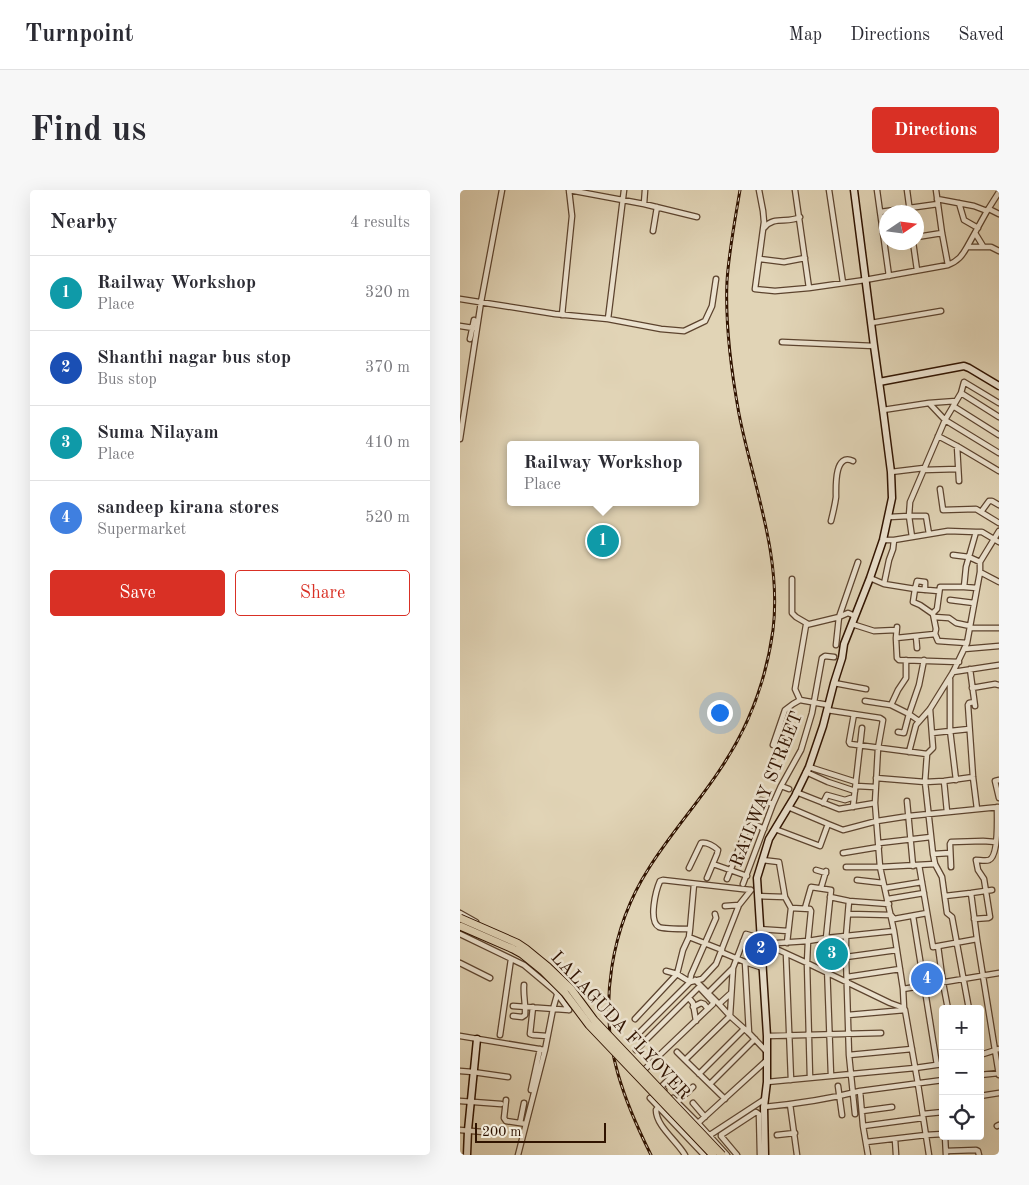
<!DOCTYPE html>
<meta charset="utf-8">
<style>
body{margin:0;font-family:"Old Standard TT",serif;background:#f7f7f7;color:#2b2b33}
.controls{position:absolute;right:15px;bottom:15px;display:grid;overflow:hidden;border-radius:5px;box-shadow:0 5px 20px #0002}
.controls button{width:45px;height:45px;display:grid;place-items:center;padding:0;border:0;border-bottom:1px solid #e1e1e2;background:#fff;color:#2b2b33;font:25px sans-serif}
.compass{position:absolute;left:419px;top:15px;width:45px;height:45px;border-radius:50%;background:#fff;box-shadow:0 5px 20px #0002;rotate:77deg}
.scale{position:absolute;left:15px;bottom:12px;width:131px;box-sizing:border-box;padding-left:5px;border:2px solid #301300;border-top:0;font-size:14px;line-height:18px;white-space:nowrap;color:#301300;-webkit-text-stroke:4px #ece3d0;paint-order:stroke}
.you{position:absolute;left:259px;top:522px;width:18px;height:18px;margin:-12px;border:4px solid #fff;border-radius:50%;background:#1a73e8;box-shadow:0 0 0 8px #1a73e833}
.badge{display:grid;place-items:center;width:32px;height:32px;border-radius:50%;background:#d93025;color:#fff;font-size:16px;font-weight:700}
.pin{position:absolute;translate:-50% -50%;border:2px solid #fff;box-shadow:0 1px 5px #0006}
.popup{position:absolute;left:47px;top:251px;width:192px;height:65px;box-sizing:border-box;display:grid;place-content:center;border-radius:5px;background:#fff;filter:drop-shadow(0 1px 4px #0005);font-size:16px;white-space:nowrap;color:#7c7c81}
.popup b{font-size:19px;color:#2b2b33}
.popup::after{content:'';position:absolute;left:50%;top:100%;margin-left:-10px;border:10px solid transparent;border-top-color:#fff}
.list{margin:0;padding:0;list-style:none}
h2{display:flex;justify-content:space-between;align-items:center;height:65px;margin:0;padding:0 20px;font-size:21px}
h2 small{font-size:16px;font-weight:400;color:#7c7c81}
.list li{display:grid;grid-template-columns:32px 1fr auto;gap:15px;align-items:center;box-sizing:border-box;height:75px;padding:0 20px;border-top:1px solid #e1e1e2}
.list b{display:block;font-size:19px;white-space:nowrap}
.list p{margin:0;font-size:16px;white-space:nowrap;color:#7c7c81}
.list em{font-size:16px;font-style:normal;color:#7c7c81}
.actions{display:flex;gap:10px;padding:15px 20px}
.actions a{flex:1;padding:11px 0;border:1px solid #d93025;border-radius:5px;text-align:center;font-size:18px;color:#d93025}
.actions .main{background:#d93025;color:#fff}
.icon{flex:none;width:28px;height:28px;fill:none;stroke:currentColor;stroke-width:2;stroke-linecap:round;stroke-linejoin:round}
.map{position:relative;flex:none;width:539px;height:965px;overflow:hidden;border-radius:5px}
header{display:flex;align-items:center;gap:30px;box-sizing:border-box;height:70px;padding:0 25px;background:#fff;border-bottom:1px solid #e1e1e2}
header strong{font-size:24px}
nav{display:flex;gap:28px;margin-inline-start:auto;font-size:18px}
.intro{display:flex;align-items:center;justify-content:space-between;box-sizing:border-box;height:120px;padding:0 30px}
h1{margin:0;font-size:35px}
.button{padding:12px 22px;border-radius:5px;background:#d93025;color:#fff;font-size:18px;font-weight:700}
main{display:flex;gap:30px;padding:0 30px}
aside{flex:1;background:#fff;border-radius:5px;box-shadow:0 5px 20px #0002}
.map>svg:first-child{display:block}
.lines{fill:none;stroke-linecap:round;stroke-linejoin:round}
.street-casing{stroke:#5c432e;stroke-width:7}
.secondary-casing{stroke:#301300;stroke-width:9}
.street{stroke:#ece3d0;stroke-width:4.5}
.secondary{stroke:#ece3d0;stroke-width:6}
.rail-casing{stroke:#301300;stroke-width:3}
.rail{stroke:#ece3d0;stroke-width:1;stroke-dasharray:4;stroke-linecap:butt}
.primary-bridge-casing{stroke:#301300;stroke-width:9;stroke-linecap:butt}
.primary-bridge{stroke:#e1d4b6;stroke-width:7}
.labels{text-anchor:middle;stroke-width:5;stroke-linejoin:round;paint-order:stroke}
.street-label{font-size:18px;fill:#301300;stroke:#ece3d0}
</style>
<header>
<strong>Turnpoint</strong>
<nav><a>Map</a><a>Directions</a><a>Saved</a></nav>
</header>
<div class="intro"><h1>Find us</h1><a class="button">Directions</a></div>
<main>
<aside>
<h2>Nearby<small>4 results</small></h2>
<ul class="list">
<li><span class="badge" style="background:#0f9aa8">1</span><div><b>Railway Workshop</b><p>Place</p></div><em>320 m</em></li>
<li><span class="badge" style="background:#1a4fb4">2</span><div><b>Shanthi nagar bus stop</b><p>Bus stop</p></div><em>370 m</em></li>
<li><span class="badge" style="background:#0f9aa8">3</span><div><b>Suma Nilayam</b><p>Place</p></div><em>410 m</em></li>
<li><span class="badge" style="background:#3f7fe0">4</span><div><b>sandeep kirana stores</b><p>Supermarket</p></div><em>520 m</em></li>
</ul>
<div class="actions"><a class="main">Save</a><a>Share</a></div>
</aside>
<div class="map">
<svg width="539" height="965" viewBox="0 0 539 965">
<rect width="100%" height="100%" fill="#e1d4b6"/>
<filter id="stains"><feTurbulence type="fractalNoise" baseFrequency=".004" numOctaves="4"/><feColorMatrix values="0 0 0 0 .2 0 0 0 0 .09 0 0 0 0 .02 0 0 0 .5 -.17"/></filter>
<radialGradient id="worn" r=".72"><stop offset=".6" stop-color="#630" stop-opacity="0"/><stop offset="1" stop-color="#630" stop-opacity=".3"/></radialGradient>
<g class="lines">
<g class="street-casing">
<path id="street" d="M109 0 184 14 237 27
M299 0 303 21 304 32 295 99 315 101 349 98
M335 0 349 98 405 90 488 75C498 71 502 66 507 57H531L539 61
M369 0 383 93
M417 0 429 86
M447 0 450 22
M476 0 482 43 488 75
M477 9 514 16 527 21
M499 13 504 30 518 38
M184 14 185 0
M529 19 539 24
M420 22 478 14
M304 38C314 25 327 34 340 27
M193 41 197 17
M515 43 523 56
M457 47 482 43
M453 52 457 80
M507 57 527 21 539 2
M300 69 324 72 345 68
M0 109 95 124 148 129 201 139 224 141 245 131 252 116 256 89
M102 125 112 26 109 0
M148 129 164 0
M411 133 481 121
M0 136 13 138
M10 149 14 130
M322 152 414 156
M501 203 504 192 539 213
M469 213 496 211
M493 216 539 245
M423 220 469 213 485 230 539 263
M478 246 497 256 539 281
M0 249 21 112 42 0
M497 256 499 291
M463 280 498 279
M431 282 464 278
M480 299 483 320 516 319 539 333
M521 322 529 311H532L539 315
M429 327 449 326H466L469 344
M371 331C373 323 375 315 376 307 376 298 374 262 393 271
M452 347 449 326 450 312 485 230 501 203 539 227
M423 350H434L488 341 516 342H522L539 352
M493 365 509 367 520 372
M520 382 539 392
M410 388 424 394 429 370 433 359 434 350
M332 389V423L336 427 348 434
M424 394 455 399 453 412 460 415 473 424 476 439 475 444 478 451 507 453
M504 397 506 377 516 342
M465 400V392L457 391 455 399 479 401
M490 410 514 413
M473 423 477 419 480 397H504L517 398
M474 427 489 428 496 433 510 436
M392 434 414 441 436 440
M437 437 436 448 437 468 439 470 499 472
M510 438H539
M456 446 457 458
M436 448 475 444
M376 455 379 427 398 372
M504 459 539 456
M510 479 515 516
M493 482 539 475
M490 489V540L496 590
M374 493 406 499
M512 498 535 494 539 495
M340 510 335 499 346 435 379 427 388 423 395 426
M405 511 431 515 449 524 459 531
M514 512 509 513 508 515 513 587 517 619
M431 515 438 500 446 488V470
M470 519 473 558 467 564 465 592 473 664 475 674 482 687 487 723 492 727 509 819
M367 520 420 528 423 530 418 558 415 613 420 677 434 741 443 799 444 818 445 820 458 894 469 965
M394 524 389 552 390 554 467 564
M438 542 444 543 449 524 459 495 464 470
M472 543 509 539
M313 555 325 520 333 514 340 510 368 515
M449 562 456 535 470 519 493 482 507 453 520 382V372L539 341
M349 577 396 592
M346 582 368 592 395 601
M416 588 465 592 484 591 513 587
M539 590 535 591 539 608
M484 591 487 622
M321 596 329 599
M396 596 415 597
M336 602 379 619 415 613
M301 610 313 614
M447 611 453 676
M363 613 367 605 385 610 391 608 394 609
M328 617 368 634 383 640 417 631 449 626 539 617
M393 617 402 538
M315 639 360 656 368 634
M419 653 471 647
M383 663 419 657
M473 664 490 663
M302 670 319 672 325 707 331 718 327 753
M253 674 287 686
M459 675 473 757 517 749
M386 677H420L475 674
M491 677 490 654 491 652 523 651 536 652
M229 678 241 653C247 652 254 656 258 660L257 664 247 688
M356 680 366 683
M267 689 287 638 294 634 304 639
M397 690 423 693
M283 694 313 614 321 596 341 560 352 523 362 468 365 466 374 467
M361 698 366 681
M425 698 462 692
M511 703 517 749 539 885
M298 706 325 707
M485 706 511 703 532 700
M370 707 389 711 429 714
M428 709 464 703
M389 711 386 747V767L389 865 395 924
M265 716 279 715
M331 718 350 719 351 721 348 751 347 773 350 888
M345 718 351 697 371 700 366 748 371 886
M0 723 16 732
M388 724 431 725 434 729 467 723
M453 726 477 875
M514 729 528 728 530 727 524 689 518 680 516 670C520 670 526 671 529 670 539 666 537 627 537 617
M230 739 234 694
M300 739 328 741
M0 744 64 775 95 801 109 820
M229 747 230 739C224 739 203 739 199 737 188 731 196 700 200 691L203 690 291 700
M283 751 301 757
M478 756 483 793 488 819
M314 758 317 753 348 751 366 748 434 741
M261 762 285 772 303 778
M326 764 331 890
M386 767 437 760
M285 772 289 843
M0 773 30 788
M206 781 217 784 223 760 229 747 262 760
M387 787 440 779
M235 790 259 814 270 826 289 843 307 862
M443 799 539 783
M248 803 273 778
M229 808 233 813 236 831
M259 814 271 803
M53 816 109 820
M73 817 70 844 73 845 87 846
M233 817 241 813 244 814 248 819
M388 825 445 820
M53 826 62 827 65 825C66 814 63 806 64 795
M175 829 217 784 230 792 231 785 256 728 255 724
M40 845 51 769
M0 846 85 860
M307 846 421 843
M172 850 230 792 242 789 256 774 279 715 291 700
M176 860 238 798H240L253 812V814L185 879
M217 862 225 870
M389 865 452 859
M520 865 539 859
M0 881 13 882 48 887
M239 884 284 839
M520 885 539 883
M307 892 455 878 483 874
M219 893 228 902
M250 894 295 849
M378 896 382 925
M71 900 80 859
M204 900 201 897 212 886
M400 901 403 936 408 965
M520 906 539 903
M190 908 244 965
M213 908 238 933 267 965
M265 909 225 870 270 826 273 778 286 744 296 747 301 752 347 773 430 813 444 818
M46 910 44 928 46 931 66 934
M0 911 41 914
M217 912 233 897
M233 913 245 927
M330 914 337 965
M200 915 196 920C196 936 217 951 225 965
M304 917C336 914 369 909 400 901L483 890
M402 921 432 917
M463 924 483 922
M60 933 64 913
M238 933 307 870
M403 936 463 928
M537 936 539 935
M0 940 35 943
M250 945 305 909
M317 945 335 943
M485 946 486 965
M435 949 436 965
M406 952 466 945 483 944
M486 961 516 960 518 961 519 965
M58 965 85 860 93 819 97 805
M277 965 261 946V945L296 922 299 924 300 965"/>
</g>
<g class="secondary-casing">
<path id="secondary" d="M419 192 504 176 509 178 539 196
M7 965 8 940 17 849
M305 965 304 917 307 892V846L297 688 309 649 335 606 349 577 363 536 374 493 382 468 384 454 410 388 423 350 432 308 431 282 423 220 414 156 394 0"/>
</g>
<use href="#street" class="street"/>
<use href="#secondary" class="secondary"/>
<g class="rail-casing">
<path id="rail" d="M191 965C178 939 166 912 158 884 138 816 151 737 189 678 211 643 239 612 261 578 290 535 306 491 313 440 322 366 293 295 279 224 271 180 265 136 267 91 269 61 275 30 280 0"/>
</g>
<use href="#rail" class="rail"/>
<g class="primary-bridge-casing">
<path id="primary-bridge" d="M0 728 57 753 66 759 88 777 111 799 134 830 262 965
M0 736 53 759 62 764 83 781 105 803 129 835 253 965"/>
</g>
<use href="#primary-bridge" class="primary-bridge"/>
</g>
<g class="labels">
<g class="street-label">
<text transform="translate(306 599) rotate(-68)" y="6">RAILWAY STREET</text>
<text transform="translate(161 835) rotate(47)" y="6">LALAGUDA FLYOVER</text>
</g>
</g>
<rect width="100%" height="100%" filter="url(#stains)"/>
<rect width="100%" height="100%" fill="url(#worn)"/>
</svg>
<div class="controls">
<button>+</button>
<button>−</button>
<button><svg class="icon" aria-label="locate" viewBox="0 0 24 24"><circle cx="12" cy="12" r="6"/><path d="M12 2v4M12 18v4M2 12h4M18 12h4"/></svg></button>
</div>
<svg class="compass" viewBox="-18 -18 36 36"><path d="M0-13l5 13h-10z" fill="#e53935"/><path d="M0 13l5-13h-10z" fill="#7c7c81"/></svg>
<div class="scale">200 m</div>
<div class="you"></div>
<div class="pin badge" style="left:143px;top:351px;background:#0f9aa8">1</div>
<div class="popup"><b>Railway Workshop</b>Place</div>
<div class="pin badge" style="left:301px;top:759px;background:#1a4fb4">2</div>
<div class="pin badge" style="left:372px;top:764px;background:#0f9aa8">3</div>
<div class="pin badge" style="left:467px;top:789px;background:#3f7fe0">4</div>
</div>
</main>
